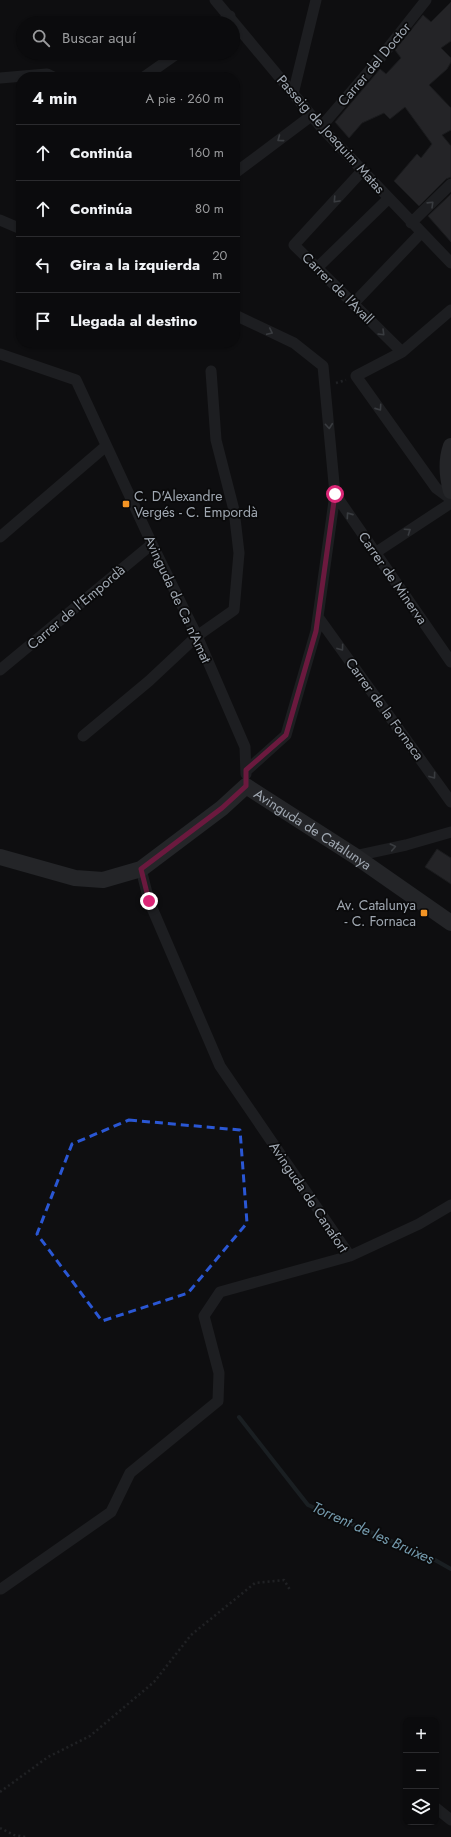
<!DOCTYPE html>
<html lang="es">
<meta charset="utf-8">
<style>
body{margin:0;font-family:Jost,sans-serif;background:#141416;color:#f1f3f6}
.controls{position:absolute;right:12px;bottom:12px;display:grid;overflow:hidden;border-radius:8px;box-shadow:0 1px 3px #0004}
.controls button{width:36px;height:36px;display:grid;place-items:center;padding:0;border:0;border-bottom:1px solid #2b2b2e;background:#0b0b0d;color:#f1f3f6;font:20px sans-serif}
.stop{position:absolute;width:12px;height:12px;margin:-9px;border:3px solid #db2777;border-radius:50%;background:#fff}
.stop.end{background:#db2777;border-color:#fff;box-shadow:0 1px 4px #0008}
.list{margin:0;padding:0;list-style:none}
h2{display:flex;justify-content:space-between;align-items:center;height:52px;margin:0;padding:0 16px;font-size:17px}
h2 small{font-size:13px;font-weight:400;color:#9a9b9d}
.list li{display:grid;grid-template-columns:26px 1fr auto;gap:12px;align-items:center;box-sizing:border-box;height:56px;padding:0 16px;border-top:1px solid #2b2b2e}
.list b{display:block;font-size:15px;white-space:nowrap}
.list em{font-size:13px;font-style:normal;color:#9a9b9d}
.icon{flex:none;width:22px;height:22px;fill:none;stroke:currentColor;stroke-width:2;stroke-linecap:round;stroke-linejoin:round}
.map{position:relative;flex:none;width:451px;height:1837px;overflow:hidden}
.search{position:absolute;background:#0b0b0d;box-shadow:0 1px 3px #0004;left:16px;top:16px;width:224px;height:44px;display:flex;align-items:center;gap:10px;box-sizing:border-box;padding:0 14px;border-radius:22px;color:#9a9b9d;font-size:15px}
.panel{position:absolute;background:#0b0b0d;box-shadow:0 1px 3px #0004;left:16px;top:72px;width:224px;height:276px;border-radius:16px}
.map>svg:first-child{display:block}
.lines{fill:none;stroke-linecap:round;stroke-linejoin:round}
.stream{stroke:#293339;stroke-width:4}
.building{fill:#3e3f44;stroke:#292a2d}
.path{stroke:#36393d;stroke-width:2.5;stroke-dasharray:2 3;stroke-linecap:butt}
.street{stroke:#303236;stroke-width:11}
.secondary{stroke:#3e4146;stroke-width:16}
.oneway{stroke:#6e737a}
.route{stroke:#db2777;stroke-width:5}
.marked{fill:none;stroke:#2a57d4;stroke-width:3;stroke-dasharray:8 5;stroke-linejoin:round}
.poi-dot{fill:#f49424;stroke:#0a0a0b;stroke-width:1.5}
.labels{text-anchor:middle;stroke-width:3.5;stroke-linejoin:round;paint-order:stroke}
.street-label{font-size:14px;fill:#a0a8b2;stroke:#0a0a0b}
.poi-label{font-size:14px;fill:#a0a8b2;stroke:#0a0a0b;text-anchor:start}
.water-label{font-size:15px;font-style:italic;fill:#759bae;stroke:#0a0a0b}
</style>
<div class="map">
<svg width="451" height="1837" viewBox="0 0 451 1837">
<rect width="100%" height="100%" fill="#0f0f11"/>
<g class="lines">
<path class="stream" d="M239 1417 308 1505 435 1560 451 1569"/>
</g>
<path class="building" d="M451 2V41L441 48 451 58V62L447 69 429 85 451 108V130L442 135 451 146V177L446 179 419 206 394 181 417 154 421 158 432 144 405 107 390 119 384 113 362 123 349 138 335 122 380 69 386 74 401 58 395 50 423 15 431 22Z
M451 194V242L428 216Z
M437 849 451 858V884L425 867Z"/>
<g class="lines">
<path class="path" d="M336 383 346 380
M0 1792 48 1757 90 1736 154 1682 191 1635 255 1583 284 1580 290 1590
M0 1828 14 1835 26 1837"/>
<path class="street" d="M215 0 321 127 451 263
M220 23 230 16
M144 77 178 53
M0 78 47 74 53 77
M293 94 316 0
M321 127 381 57 426 0
M362 171 294 245 402 352
M235 173 311 116
M0 220 21 229
M411 223 451 184
M317 268 388 199
M353 304 421 233
M451 310 402 352 356 376 436 488 451 499
M235 315 294 343 323 366 335 494 316 631 286 735 246 771
M0 354 76 380 152 544 197 636 245 747 246 774
M335 494 451 662
M0 537 106 446
M375 553 451 503
M318 617 451 802
M0 670 152 544
M83 736 149 681 197 636 234 610 239 553 234 510 216 440 211 371
M355 856 406 845 451 832
M141 869 149 901 220 1066 350 1256
M1 1589 111 1512 130 1473 218 1401 219 1373 204 1316 220 1292 350 1256 419 1224 451 1205
M436 1808 451 1820"/>
<g class="secondary">
<path d="M451 446C446 460 447 476 451 491"/>
<path id="s1" d="M0 857 75 878 103 880 141 869 222 808 246 786 355 856 451 923"/>
</g>
</g>
<defs><path id="oneway-chevron" d="M-2-3.5L2.5 0L-2 3.5" fill="none" stroke-width="1.6" stroke-linecap="round" stroke-linejoin="round"/></defs>
<g class="oneway">
<use href="#oneway-chevron" transform="translate(280 139) rotate(143)"/>
<use href="#oneway-chevron" transform="translate(336 200) rotate(133)"/>
<use href="#oneway-chevron" transform="translate(431 204) rotate(-44)"/>
<use href="#oneway-chevron" transform="translate(270 332) rotate(25)"/>
<use href="#oneway-chevron" transform="translate(382 333) rotate(45)"/>
<use href="#oneway-chevron" transform="translate(379 408) rotate(55)"/>
<use href="#oneway-chevron" transform="translate(329 426) rotate(85)"/>
<use href="#oneway-chevron" transform="translate(349 515) rotate(-125)"/>
<use href="#oneway-chevron" transform="translate(408 531) rotate(-34)"/>
<use href="#oneway-chevron" transform="translate(341 648) rotate(54)"/>
<use href="#oneway-chevron" transform="translate(433 776) rotate(54)"/>
<use href="#oneway-chevron" transform="translate(393 847) rotate(-12)"/>
</g>
<g class="lines">
<path class="route" d="M149 901 141 869 222 808 246 786V770L286 735 316 631 335 494"/>
</g>
<path d="M0 0H451V1837H0ZM129 1120 240 1130 247 1223 188 1293 102 1321 37 1234 72 1144Z" fill="#0f0f11" fill-opacity=".55" fill-rule="evenodd"/>
<path class="marked" d="M129 1120 240 1130 247 1223 188 1293 102 1321 37 1234 72 1144Z"/>
<g class="poi-dot">
<rect x="122" y="500" width="8" height="8" rx="2"/>
<rect x="420" y="909" width="8" height="8" rx="2"/>
</g>
<g class="labels">
<g class="street-label">
<text transform="translate(374 64) rotate(-50)" y="5">Carrer del Doctor</text>
<text transform="translate(331 134) rotate(48)" y="5">Passeig de Joaquim Matas</text>
<text transform="translate(338 288) rotate(45)" y="5">Carrer de l'Avall</text>
<text transform="translate(393 578) rotate(55)" y="5">Carrer de Minerva</text>
<text transform="translate(178 599) rotate(65)" y="5">Avinguda de Ca n'Amat</text>
<text transform="translate(76 607) rotate(-40)" y="5">Carrer de l'Empordà</text>
<text transform="translate(385 709) rotate(54)" y="5">Carrer de la Fornaca</text>
<text dy="5" stroke="none"><textPath href="#s1" startOffset="359">Avinguda de Catalunya</textPath></text>
<text transform="translate(309 1197) rotate(56)" y="5">Avinguda de Canafort</text>
</g>
<g class="poi-label">
<text x="134" y="501">C. D'Alexandre<tspan x="134" dy="16">Vergés - C. Empordà</tspan></text>
<text x="416" y="910" text-anchor="end">Av. Catalunya<tspan x="416" dy="16">- C. Fornaca</tspan></text>
</g>
<g class="water-label">
<text transform="translate(373 1533) rotate(24)" y="5">Torrent de les Bruixes</text>
</g>
</g>
</svg>
<div class="controls">
<button>+</button>
<button>−</button>
<button><svg class="icon" aria-label="layers" viewBox="0 0 24 24"><path d="M12 4l9 5-9 5-9-5zM3 14l9 5 9-5"/></svg></button>
</div>
<div class="stop" style="left:335px;top:494px"></div>
<div class="stop end" style="left:149px;top:901px"></div>
<div class="search"><svg class="icon" aria-label="search" viewBox="0 0 24 24"><circle cx="10" cy="10" r="6"/><path d="M15 15l6 6"/></svg>Buscar aquí</div>
<section class="panel">
<h2>4 min<small>A pie · 260 m</small></h2>
<ul class="list">
<li><svg class="icon" aria-label="ahead" viewBox="0 0 24 24"><path d="M12 20V5M6 11l6-6 6 6"/></svg><div><b>Continúa</b></div><em>160 m</em></li>
<li><svg class="icon" aria-label="ahead" viewBox="0 0 24 24"><path d="M12 20V5M6 11l6-6 6 6"/></svg><div><b>Continúa</b></div><em>80 m</em></li>
<li><svg class="icon" aria-label="left" viewBox="0 0 24 24"><path d="M17 20v-9H6M10 6l-5 5 5 5"/></svg><div><b>Gira a la izquierda</b></div><em>20 m</em></li>
<li><svg class="icon" aria-label="arrive" viewBox="0 0 24 24"><path d="M6 21V4h12l-3 4 3 4H6"/></svg><div><b>Llegada al destino</b></div></li>
</ul>
</section>
</div>
